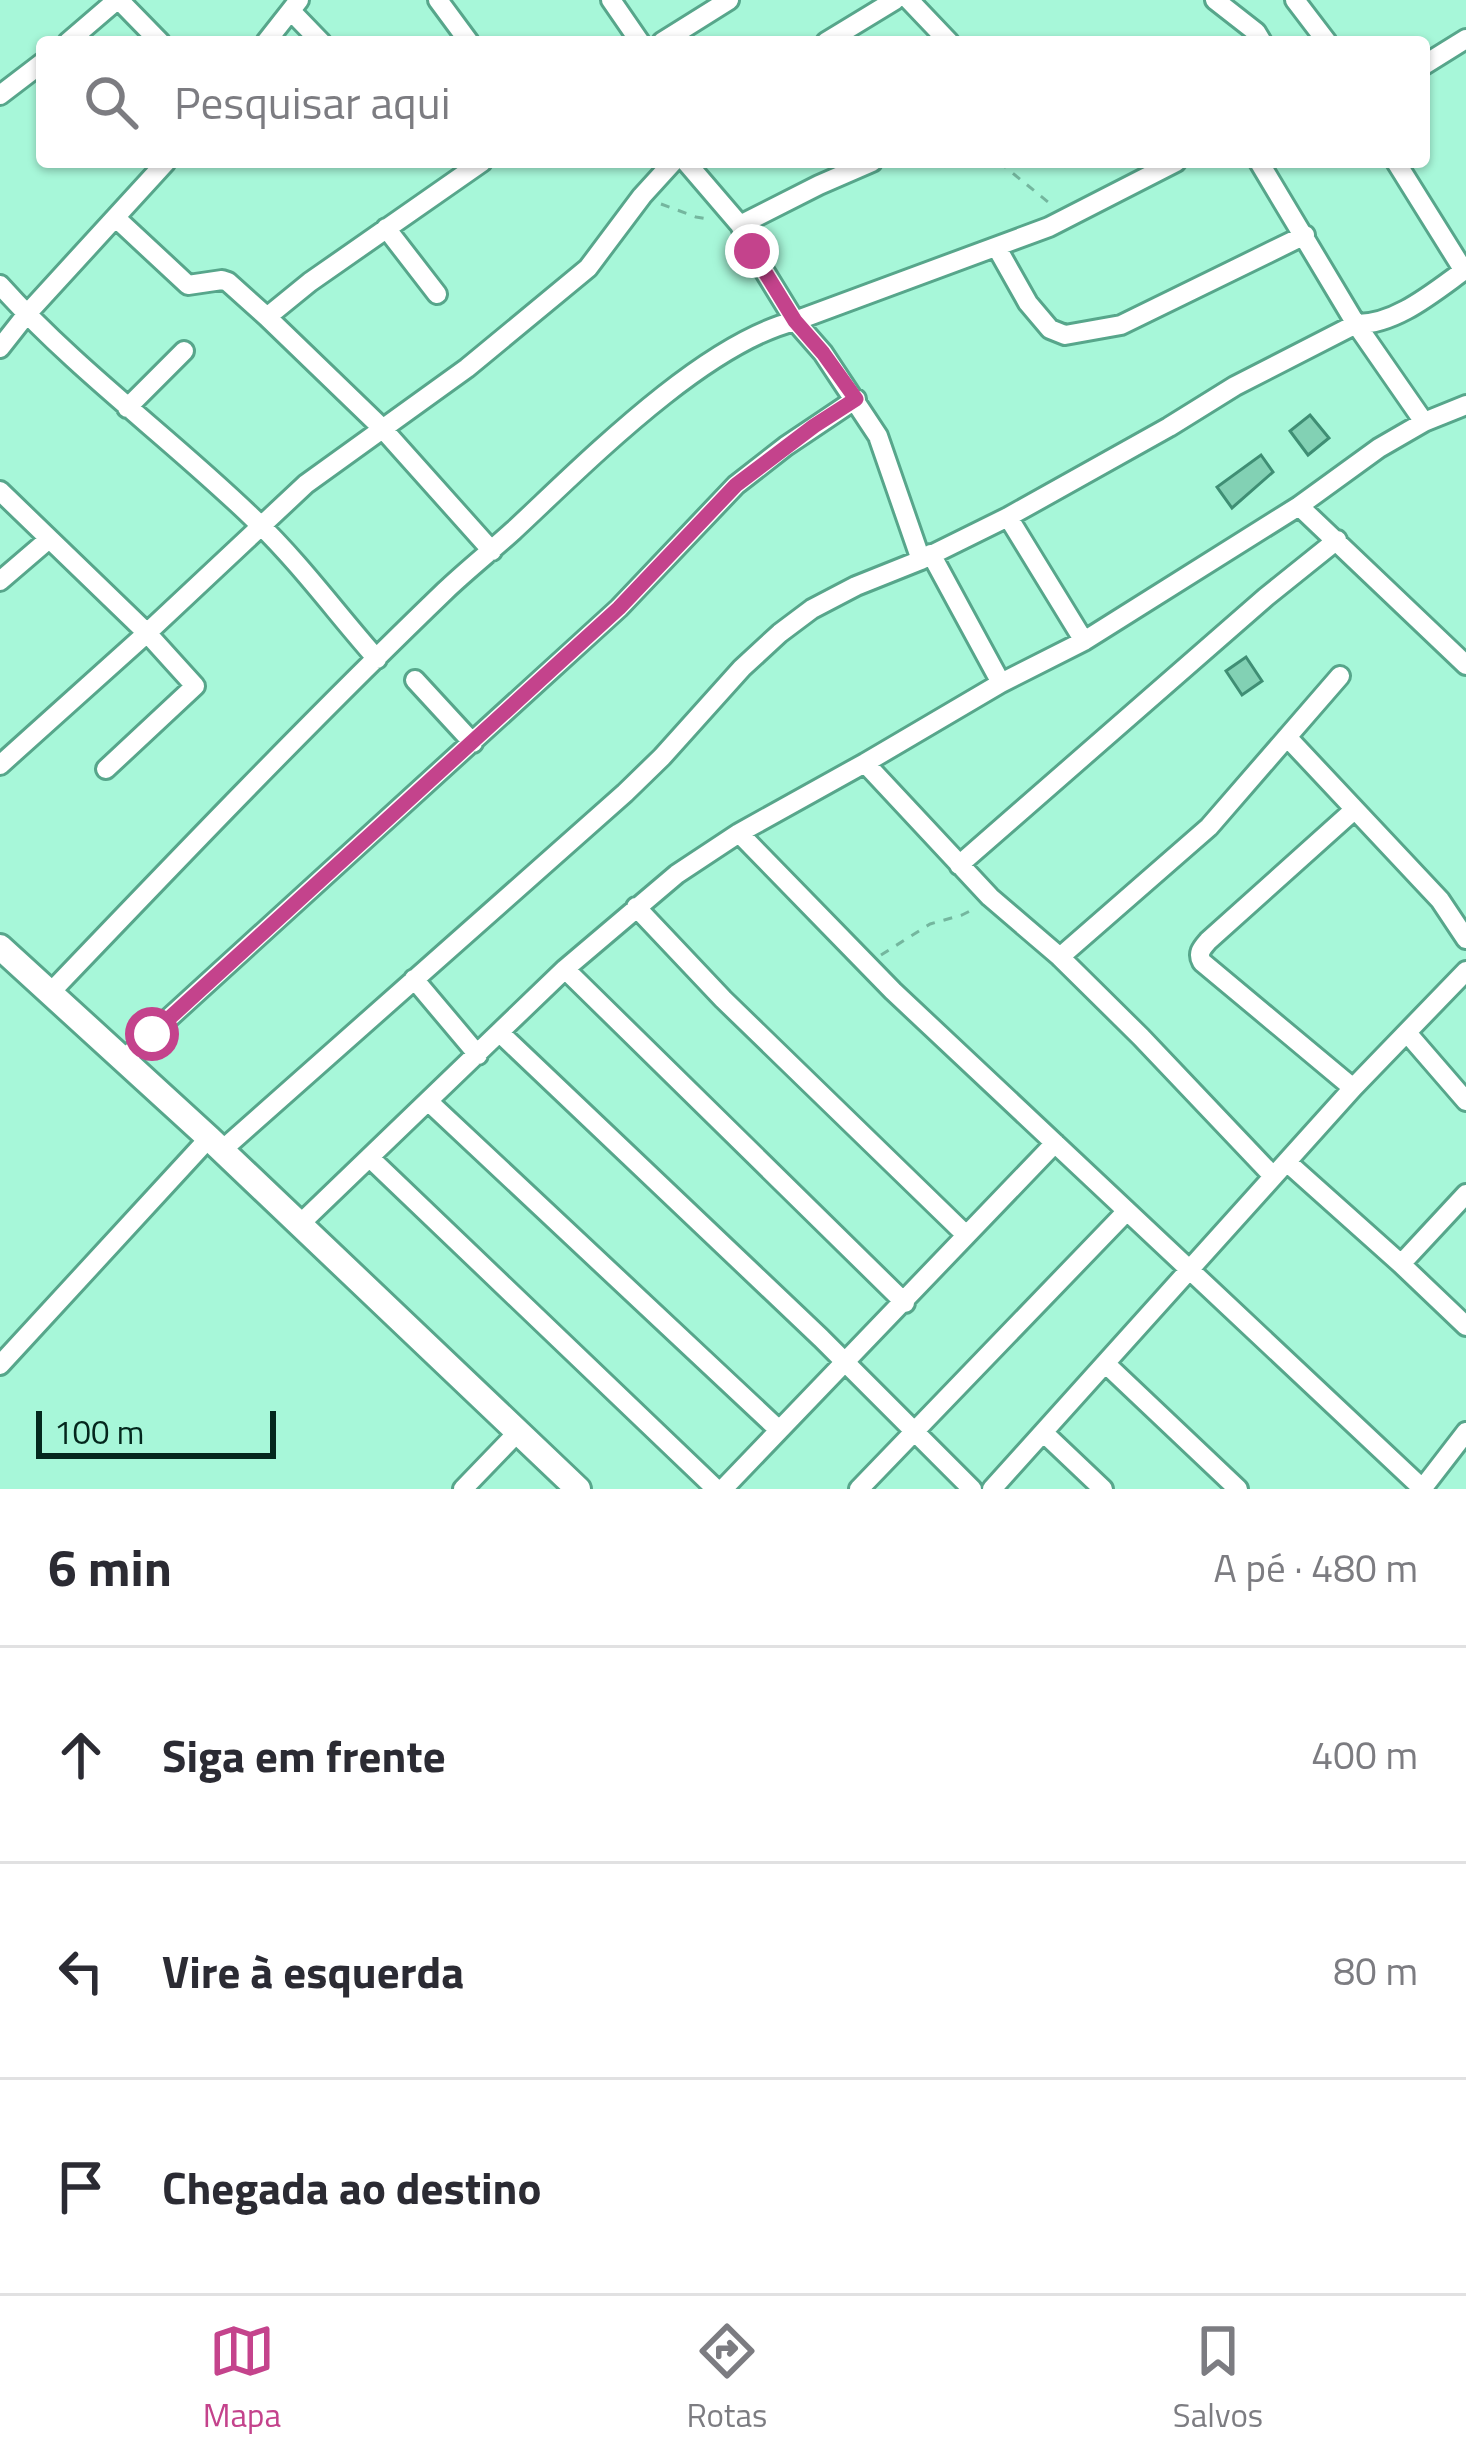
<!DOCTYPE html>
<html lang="pt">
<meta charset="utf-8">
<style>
body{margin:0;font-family:"Titillium Web",sans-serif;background:#f2f2f3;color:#2b2b33}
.scale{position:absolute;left:36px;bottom:30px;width:240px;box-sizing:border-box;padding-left:12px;border:6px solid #04271d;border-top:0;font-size:33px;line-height:42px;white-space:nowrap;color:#04271d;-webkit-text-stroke:9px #a7f7d9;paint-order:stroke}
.stop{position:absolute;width:36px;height:36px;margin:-27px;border:9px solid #c4438c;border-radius:50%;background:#fff}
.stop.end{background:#c4438c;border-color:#fff;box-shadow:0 3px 12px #0008}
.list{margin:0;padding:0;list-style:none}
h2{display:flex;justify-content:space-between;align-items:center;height:156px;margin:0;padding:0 48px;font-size:51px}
h2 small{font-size:39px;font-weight:400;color:#7c7c81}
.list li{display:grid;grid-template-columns:78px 1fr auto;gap:36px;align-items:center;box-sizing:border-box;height:216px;padding:0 48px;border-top:3px solid #e1e1e2}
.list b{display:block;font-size:45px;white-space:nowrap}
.list em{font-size:39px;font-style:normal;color:#7c7c81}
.icon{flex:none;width:66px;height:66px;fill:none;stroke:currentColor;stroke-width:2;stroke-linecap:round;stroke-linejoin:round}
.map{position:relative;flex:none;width:1466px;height:1489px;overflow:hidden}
.search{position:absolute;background:#fff;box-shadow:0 3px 9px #0004;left:36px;right:36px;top:36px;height:132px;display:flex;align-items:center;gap:30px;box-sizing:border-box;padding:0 42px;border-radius:12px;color:#7c7c81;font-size:45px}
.sheet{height:804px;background:#fff}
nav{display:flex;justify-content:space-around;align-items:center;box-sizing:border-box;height:168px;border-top:3px solid #e1e1e2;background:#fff;font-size:33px;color:#7c7c81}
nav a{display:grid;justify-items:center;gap:6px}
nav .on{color:#c4438c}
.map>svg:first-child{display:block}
.building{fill:#82d1b4;stroke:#3f8e74;stroke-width:3}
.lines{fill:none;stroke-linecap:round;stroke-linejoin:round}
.minor-casing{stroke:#57a68b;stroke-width:24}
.tertiary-casing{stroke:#57a68b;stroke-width:30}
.path{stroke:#74b69e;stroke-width:3;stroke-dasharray:9 9;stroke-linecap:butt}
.minor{stroke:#fff;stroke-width:18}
.tertiary{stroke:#fff;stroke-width:24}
.route{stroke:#c4438c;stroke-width:15}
</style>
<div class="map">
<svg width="1466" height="1489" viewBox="0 0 1466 1489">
<rect width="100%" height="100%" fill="#a7f7d9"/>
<path class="building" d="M1310 415 1329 438 1308 455 1290 431Z
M1261 455 1273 472 1232 508 1217 487Z
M1246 657 1262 681 1242 695 1226 671Z"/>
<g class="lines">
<g class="minor-casing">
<path id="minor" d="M119 0 160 42
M438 0 469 42
M611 0 640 42
M909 0 949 42
M1215 0 1256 32 1262 42
M1295 0 1327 42
M291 11 321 42
M68 42 117 0
M266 42 299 0
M662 42 729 0
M826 42 895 0
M1424 65 1466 39
M0 95 42 63
M686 162 740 225 752 251 795 321 823 353 878 436 921 560
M1259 162 1356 324 1424 422
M1396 162 1464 271
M116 218 188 285 222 280 228 282 267 317 310 282 482 162
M740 225 819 185 872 162
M386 228 437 294
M997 248 1028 303 1050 329 1065 335 1121 325 1305 235
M0 285C78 372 173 440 256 521 300 563 337 614 377 659
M267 317 382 428 492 551
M0 348 26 315 166 162
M127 408 184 351
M0 491 147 633 195 686 106 769
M1299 506 1466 665
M1008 517 1084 641
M931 554 1001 683
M0 581 49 539
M415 680 473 743
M1287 737 1440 900 1466 939
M865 763 990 897 1060 957 1141 1037 1273 1176
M0 765 147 633 306 484 467 368 588 268 642 196 673 162
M739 833 893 991 1423 1489
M959 865 1266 597 1337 540
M636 907 723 999 966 1235
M1060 957 1209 827 1340 676
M565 969 905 1303
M414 979 478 1055
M50 993C180 857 310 721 445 591 467 570 491 551 513 531 584 465 702 344 795 321L1049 227 1176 162
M500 1033 821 1338 972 1489
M1408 1034 1466 1101
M123 1060 619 608 736 485 786 446 856 399
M1353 1088 1202 962C1197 953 1202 948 1208 941L1354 810
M429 1102 779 1430
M221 1151 625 793 662 757 742 668 780 633 812 609 856 586 921 560 1008 517 1169 427 1235 386 1356 324C1396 325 1435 291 1466 269
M370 1158 716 1489
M1288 1163 1401 1264 1466 1326
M299 1225 565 969 677 874 739 833 865 763 1001 683 1084 641 1299 506 1379 448 1424 422 1466 405
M1401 1264 1466 1194
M1106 1364 1238 1489
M0 1365 209 1138
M1044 1433 1103 1489
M463 1489 518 1432
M723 1489 1055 1143
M859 1489 1126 1212
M992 1489 1353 1088 1466 971
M1422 1489 1466 1432"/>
</g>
<g class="tertiary-casing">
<path id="tertiary" d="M0 947 209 1138 578 1489"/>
</g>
<path class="path" d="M999 162 1053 206
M661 204 696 217 709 219
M881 955 930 924 962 915 974 909"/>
<use href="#minor" class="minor"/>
<use href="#tertiary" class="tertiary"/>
</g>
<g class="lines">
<path class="route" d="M152 1034 619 608 736 485 814 426 856 399 823 353 795 321 752 251"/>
</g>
</svg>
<div class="scale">100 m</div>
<div class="stop" style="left:152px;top:1034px"></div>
<div class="stop end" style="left:752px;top:251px"></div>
<div class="search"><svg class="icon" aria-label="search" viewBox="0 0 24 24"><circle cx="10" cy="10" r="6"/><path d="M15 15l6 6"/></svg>Pesquisar aqui</div>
</div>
<section class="sheet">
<h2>6 min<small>A pé · 480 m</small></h2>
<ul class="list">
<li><svg class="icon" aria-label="ahead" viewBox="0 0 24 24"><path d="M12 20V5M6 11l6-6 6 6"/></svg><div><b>Siga em frente</b></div><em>400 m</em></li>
<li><svg class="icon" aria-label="left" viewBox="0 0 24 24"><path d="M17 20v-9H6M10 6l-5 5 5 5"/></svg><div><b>Vire à esquerda</b></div><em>80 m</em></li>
<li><svg class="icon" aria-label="arrive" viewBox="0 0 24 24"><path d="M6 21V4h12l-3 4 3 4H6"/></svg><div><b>Chegada ao destino</b></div></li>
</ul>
</section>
<nav>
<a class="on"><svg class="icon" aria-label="map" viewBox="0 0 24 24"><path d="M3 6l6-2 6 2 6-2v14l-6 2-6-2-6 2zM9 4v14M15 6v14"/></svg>Mapa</a>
<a><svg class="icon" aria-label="directions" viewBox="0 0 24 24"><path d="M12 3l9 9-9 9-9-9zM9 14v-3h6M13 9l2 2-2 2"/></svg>Rotas</a>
<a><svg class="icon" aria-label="saved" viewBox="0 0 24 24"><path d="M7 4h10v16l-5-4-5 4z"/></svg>Salvos</a>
</nav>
